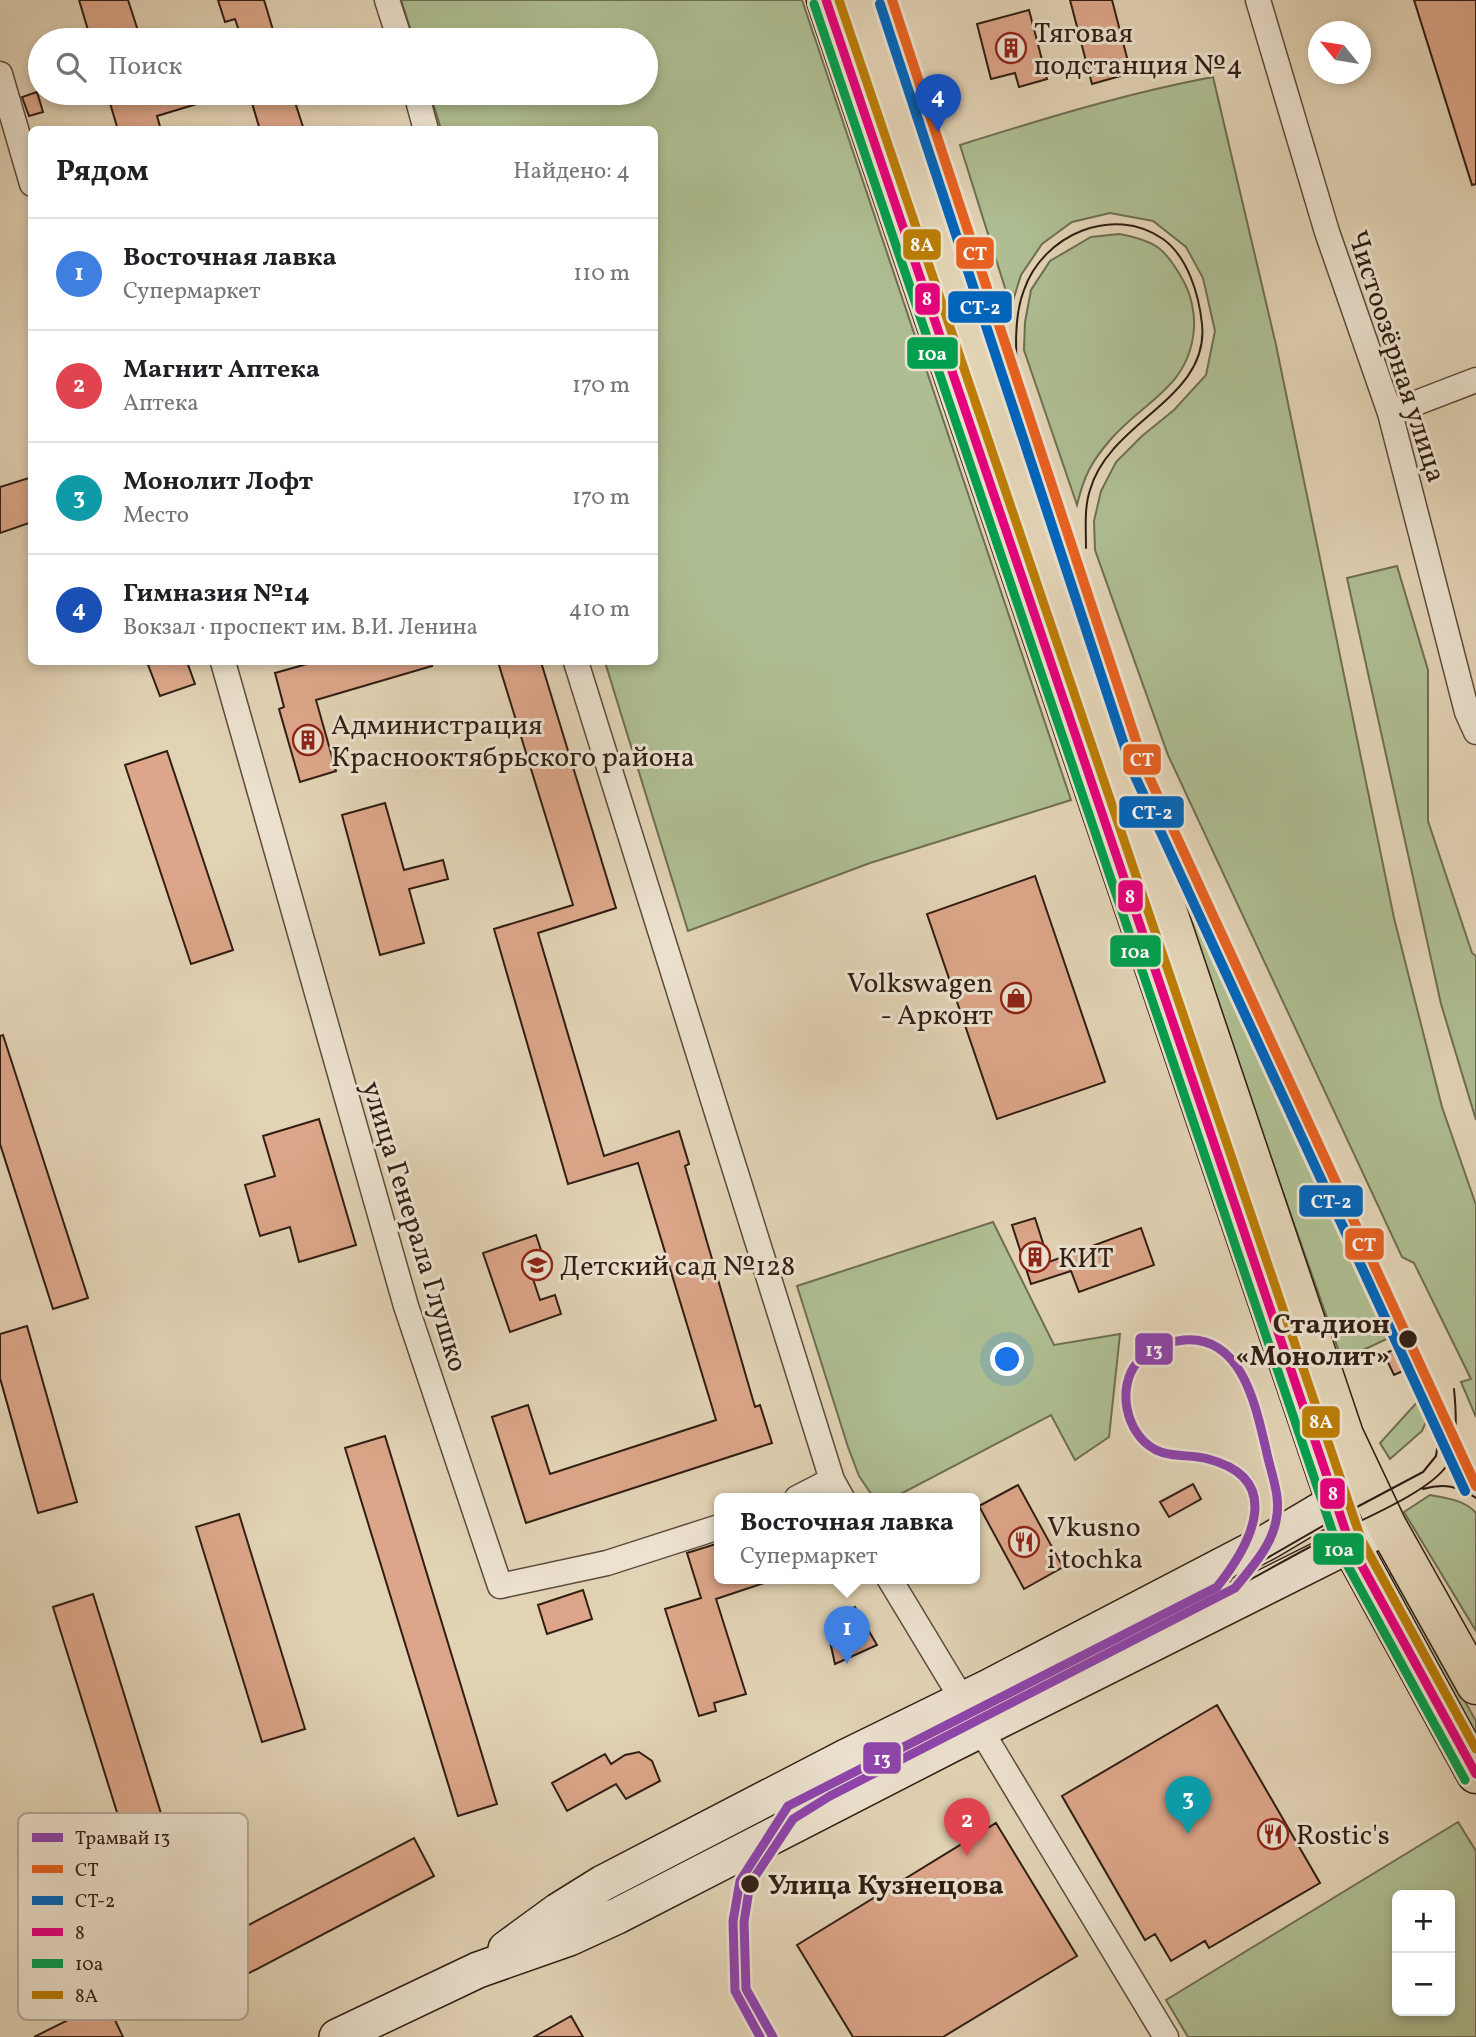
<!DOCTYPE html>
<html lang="ru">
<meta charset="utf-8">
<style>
body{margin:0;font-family:Vollkorn,serif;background:#f2f2f2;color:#202124}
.controls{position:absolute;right:21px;bottom:21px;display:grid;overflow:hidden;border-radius:10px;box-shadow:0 4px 10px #0003}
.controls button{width:63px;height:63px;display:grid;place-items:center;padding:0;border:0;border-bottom:2px solid #e0e0e0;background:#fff;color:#202124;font:35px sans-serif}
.compass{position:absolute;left:1308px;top:21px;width:63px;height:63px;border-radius:50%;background:#fff;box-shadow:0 4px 10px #0003;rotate:300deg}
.you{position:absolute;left:1008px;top:1360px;width:24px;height:24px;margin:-18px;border:5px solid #fff;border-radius:50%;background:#1a73e8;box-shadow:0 0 0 10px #1a73e833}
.badge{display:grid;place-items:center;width:46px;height:46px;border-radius:50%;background:#d93025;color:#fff;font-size:23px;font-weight:700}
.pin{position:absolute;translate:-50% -58px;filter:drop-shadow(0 2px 4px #0008)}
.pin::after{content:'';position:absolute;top:37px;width:24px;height:21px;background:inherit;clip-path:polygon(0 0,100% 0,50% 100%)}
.popup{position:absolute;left:714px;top:1493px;width:266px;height:91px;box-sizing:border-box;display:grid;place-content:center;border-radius:10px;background:#fff;filter:drop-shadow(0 2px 5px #0005);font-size:23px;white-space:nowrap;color:#757577}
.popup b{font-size:26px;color:#202124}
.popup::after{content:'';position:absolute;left:50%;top:100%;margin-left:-14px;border:14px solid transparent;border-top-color:#fff}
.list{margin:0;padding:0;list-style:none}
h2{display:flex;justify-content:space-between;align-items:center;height:91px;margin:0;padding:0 28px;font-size:30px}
h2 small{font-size:23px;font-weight:400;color:#757577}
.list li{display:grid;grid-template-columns:46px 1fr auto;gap:21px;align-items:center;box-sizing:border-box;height:112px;padding:0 28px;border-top:2px solid #e0e0e0}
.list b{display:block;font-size:26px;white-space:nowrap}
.list p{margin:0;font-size:23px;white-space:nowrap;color:#757577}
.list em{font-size:23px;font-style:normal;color:#757577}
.icon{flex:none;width:38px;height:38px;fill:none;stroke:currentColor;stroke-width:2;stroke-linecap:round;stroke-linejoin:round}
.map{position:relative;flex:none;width:1476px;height:2037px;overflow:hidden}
.search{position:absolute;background:#fff;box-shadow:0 4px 10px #0003;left:28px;top:28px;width:630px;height:77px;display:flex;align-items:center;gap:18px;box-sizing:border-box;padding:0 24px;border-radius:38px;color:#757577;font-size:26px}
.panel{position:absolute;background:#fff;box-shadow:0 4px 10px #0003;left:28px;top:126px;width:630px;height:539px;border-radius:10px}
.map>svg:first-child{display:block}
.green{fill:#aebe92;stroke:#6f6e53;stroke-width:2;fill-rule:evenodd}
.building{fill:#dda68a;stroke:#301e14;stroke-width:2}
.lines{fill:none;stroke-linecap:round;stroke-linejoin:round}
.street-casing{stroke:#5c4b3c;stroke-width:27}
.secondary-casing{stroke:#301e14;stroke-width:38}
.primary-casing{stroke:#301e14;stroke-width:41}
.street{stroke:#ece2cf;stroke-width:24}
.secondary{stroke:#ece2cf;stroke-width:35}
.primary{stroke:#e2d3b5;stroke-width:38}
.tram{stroke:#301e14;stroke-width:2}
.bus-1-casing{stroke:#ece2cf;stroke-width:14}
.bus-2-casing{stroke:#ece2cf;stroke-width:14}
.bus-3-casing{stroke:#ece2cf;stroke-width:14}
.bus-1{stroke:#e5007d;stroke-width:9}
.bus-2{stroke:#029f4e;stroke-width:9}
.bus-3{stroke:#bb7d06;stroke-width:9}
.rail-1-casing{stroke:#ece2cf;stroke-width:16}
.rail-2-casing{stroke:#ece2cf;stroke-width:16}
.rail-1{stroke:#e86121;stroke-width:10}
.rail-2{stroke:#0065bd;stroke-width:10}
.tram-1-casing{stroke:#ece2cf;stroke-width:14}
.tram-1{stroke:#8e44ad;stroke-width:9}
.stop-dot{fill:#301e14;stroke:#ece2cf;stroke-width:2.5}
.labels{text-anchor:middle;stroke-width:6;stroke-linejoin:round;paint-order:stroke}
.poi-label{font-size:28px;fill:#301e14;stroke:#ece2cf;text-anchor:start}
.street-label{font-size:28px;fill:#301e14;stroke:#ece2cf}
.stop-label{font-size:28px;font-weight:bold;fill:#301e14;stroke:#ece2cf;text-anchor:end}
.key{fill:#ece2cf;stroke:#b4a797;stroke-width:2}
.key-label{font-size:19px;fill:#301e14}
.line-badge{stroke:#ece2cf;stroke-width:2.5}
.badge-label{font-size:19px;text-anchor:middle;font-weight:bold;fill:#fff}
</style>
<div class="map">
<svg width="1476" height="2037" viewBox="0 0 1476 2037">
<rect width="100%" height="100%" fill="#e2d3b5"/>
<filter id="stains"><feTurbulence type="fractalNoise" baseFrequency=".00286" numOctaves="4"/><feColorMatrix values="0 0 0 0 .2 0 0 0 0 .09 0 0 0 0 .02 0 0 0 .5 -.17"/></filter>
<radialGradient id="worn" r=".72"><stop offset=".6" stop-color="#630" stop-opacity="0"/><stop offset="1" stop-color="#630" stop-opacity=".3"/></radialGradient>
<path class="green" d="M401 0H802L1071 800 870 863 688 931 605 662H654V130L441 129 430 93H646V40H414Z
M1213 77 1276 345 1394 918 1442 1107 1476 1205V1417L1461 1382 1471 1379 1414 1263 1402 1257 1168 755 1095 550 1094 521 1101 491 1116 462 1142 436 1174 410 1206 375 1215 331 1203 278 1186 247 1153 221 1110 213 1072 222 1042 244 1021 275 1011 307 960 145C1043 119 1127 93 1213 77Z
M1119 234C1157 241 1166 249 1184 282 1191 295 1195 313 1194 328 1190 387 1145 400 1111 439 1091 462 1084 476 1077 505L1024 350 1025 322 1031 290 1050 261 1091 237Z
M1397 566 1428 670V821L1472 953 1476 956V1120L1441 1004 1347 578Z
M1156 809 1393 1336 1342 1360 1148 810Z
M993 1222 1054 1345 1120 1334 1109 1437 1075 1460 1051 1415 893 1498H874L859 1476 848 1447 797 1286Z
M1420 1399 1431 1410 1422 1431 1390 1459 1380 1443Z
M1430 1495C1446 1498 1465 1500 1476 1513V1631L1404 1512Z
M1391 1574 1396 1579 1476 1721V1756L1385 1576Z
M1458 1822 1476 1851V2037H1188L1166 2000ZM1397 1895H1450V2011H1397Z"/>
<path class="building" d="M79 0H128L141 40H91Z
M218 0H264L276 40H242L235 19 225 22Z
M1070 0H1112L1131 73 1092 84Z
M1414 0H1476V184L1472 185Z
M1029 10 1047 79 1019 87 1015 73 991 79 977 24Z
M37 92 43 112 29 116 22 97Z
M107 93H220V97L157 116 161 130H118Z
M249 93H292L304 130H260Z
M32 477V522L0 533V487Z
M147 662H187L195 684 160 696Z
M314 662H432V666L316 700 336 771 300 782 279 709 284 707 275 673Z
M498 662H541L616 908 538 933 604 1156 679 1131 689 1164 685 1166 755 1407 760 1405 772 1443 526 1523 492 1417 528 1405 550 1474 716 1420 638 1163 568 1184 494 929 573 905Z
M167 751 233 950 191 964 125 765Z
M385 803 404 870 443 860 448 879 409 889 424 943 380 955 342 815Z
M1035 876 1105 1082 997 1119 927 914Z
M3 1035 88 1298 53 1309 0 1144V1036Z
M319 1119 356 1245 299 1262 290 1227 260 1236 245 1185 275 1176 263 1136Z
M1035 1218 1049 1262 1141 1228 1154 1265 1079 1292 1071 1271 1031 1284 1012 1225Z
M536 1235 543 1256 527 1261 540 1300 555 1295 561 1314 510 1332 483 1253Z
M27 1326 77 1502 38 1513 0 1378V1334Z
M1404 1345 1414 1366 1394 1375 1384 1354Z
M385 1436 497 1804 458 1816 345 1448Z
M1193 1484 1201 1499 1169 1517 1160 1502Z
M1018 1485 1063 1567 1024 1589 979 1506Z
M239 1514 305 1729 262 1742 196 1527Z
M719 1543V1578H769L770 1581 716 1599 746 1694 714 1703 716 1711 699 1716 665 1609 701 1598 687 1553Z
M583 1590 592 1619 547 1634 538 1605Z
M93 1594 203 1949 414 1838 434 1876 236 1980 224 1956 167 1973 53 1607Z
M855 1607 877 1645 835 1664 829 1637 847 1632 841 1613Z
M1217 1705 1320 1883 1209 1948 1205 1941 1171 1961 1155 1934 1145 1940 1062 1796Z
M639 1752 652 1761 660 1781 626 1799 616 1784 567 1811 552 1783 605 1754 611 1764 625 1755Z
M996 1823 1077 1956 943 2037H853L797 1945Z
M106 2001 123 2037H34Z
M571 2016 583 2037H534Z"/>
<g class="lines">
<g class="street-casing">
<path id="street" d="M387 0 400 40
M1258 0 1327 232 1390 413 1467 712 1476 732
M0 74 32 184
M416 93 426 130
M1390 413 1476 380
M223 662 406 1306 500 1586 607 1563 719 1527
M576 662 832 1480 842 1498
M797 1498 832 1480
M889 1578 1166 2037"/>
</g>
<g class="secondary-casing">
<path id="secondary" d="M506 1949 558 1911 603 1883 844 1758 987 1688 1269 1541 1358 1488
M337 2037 478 1970 569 1938 617 1916 950 1745 1387 1526"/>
</g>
<g class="primary-casing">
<path id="primary" d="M826 0 1350 1544 1476 1774
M864 0 926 194 1344 1435 1387 1526 1476 1685"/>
</g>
<use href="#street" class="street"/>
<use href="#secondary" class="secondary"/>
<use href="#primary" class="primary"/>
<path class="tram" d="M1018 385C1016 356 1013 318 1024 290 1043 235 1113 204 1163 239 1188 257 1199 295 1202 324 1210 399 1110 420 1090 490 1084 508 1086 529 1086 548
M1423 1489C1444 1483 1458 1486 1476 1498
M1217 1587 1340 1516 1423 1472 1436 1456 1441 1422 1439 1405
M1235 1588C1271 1568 1307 1548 1344 1529 1372 1515 1426 1492 1445 1468 1459 1452 1456 1409 1454 1389"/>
<g class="bus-1-casing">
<path id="bus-1" d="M826 0 1350 1544 1476 1774"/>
</g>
<g class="bus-2-casing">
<path id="bus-2" d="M814 4 1338 1548 1465 1780"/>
</g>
<g class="bus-3-casing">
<path id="bus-3" d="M839 0 1361 1539 1476 1749"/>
</g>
<use href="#bus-1" class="bus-1"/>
<use href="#bus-2" class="bus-2"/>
<use href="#bus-3" class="bus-3"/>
<g class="rail-1-casing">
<path id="rail-1" d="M892 0 1145 768 1476 1486"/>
</g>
<g class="rail-2-casing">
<path id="rail-2" d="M880 4 1133 772 1465 1491"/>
</g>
<use href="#rail-1" class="rail-1"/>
<use href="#rail-2" class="rail-2"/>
<g class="tram-1-casing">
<path id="tram-1" d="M760 2037 735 1991 733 1921 740 1881 788 1806 1217 1587C1252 1543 1285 1479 1208 1459 1191 1454 1172 1458 1156 1450 1140 1442 1130 1425 1127 1408 1124 1393 1127 1374 1137 1363 1149 1349 1166 1342 1184 1340 1245 1335 1257 1413 1268 1458 1273 1479 1281 1499 1276 1521 1271 1547 1251 1568 1235 1588L830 1796 793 1819 750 1884 744 1922 746 1989 773 2037"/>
</g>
<use href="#tram-1" class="tram-1"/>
</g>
<defs>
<g id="building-ring" transform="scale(1.575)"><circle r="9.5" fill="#ece2cf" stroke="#8f2418" stroke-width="1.5"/><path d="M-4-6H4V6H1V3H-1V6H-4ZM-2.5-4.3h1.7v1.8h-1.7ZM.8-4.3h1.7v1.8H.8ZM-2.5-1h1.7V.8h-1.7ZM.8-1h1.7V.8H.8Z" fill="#8f2418"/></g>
<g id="shop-ring" transform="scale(1.575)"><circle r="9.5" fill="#ece2cf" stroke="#8f2418" stroke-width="1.5"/><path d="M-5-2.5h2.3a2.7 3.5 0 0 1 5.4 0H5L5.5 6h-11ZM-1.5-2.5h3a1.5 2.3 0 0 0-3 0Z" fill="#8f2418"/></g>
<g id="school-ring" transform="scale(1.575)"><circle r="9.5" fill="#ece2cf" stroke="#8f2418" stroke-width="1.5"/><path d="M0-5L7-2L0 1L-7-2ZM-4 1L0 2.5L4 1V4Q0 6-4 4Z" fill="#8f2418"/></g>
<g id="restaurant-ring" transform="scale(1.575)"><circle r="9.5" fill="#ece2cf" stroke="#8f2418" stroke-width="1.5"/><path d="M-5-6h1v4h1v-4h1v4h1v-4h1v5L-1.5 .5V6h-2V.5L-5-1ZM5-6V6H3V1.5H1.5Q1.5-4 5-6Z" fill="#8f2418"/></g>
</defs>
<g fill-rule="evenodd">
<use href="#building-ring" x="1011" y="48"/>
<use href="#building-ring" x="308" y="740"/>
<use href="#shop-ring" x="1016" y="998"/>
<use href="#building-ring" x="1035" y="1257"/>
<use href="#school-ring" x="537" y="1265"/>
<use href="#restaurant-ring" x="1024" y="1542"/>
<use href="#restaurant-ring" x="1273" y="1834"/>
</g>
<g class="stop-dot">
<circle cx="1408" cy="1339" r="10"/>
<circle cx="750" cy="1884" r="10"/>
</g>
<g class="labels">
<g class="poi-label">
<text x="1034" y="42">Тяговая<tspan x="1034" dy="32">подстанция №4</tspan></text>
<text x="331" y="734">Администрация<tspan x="331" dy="32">Краснооктябрьского района</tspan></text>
<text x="993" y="992" text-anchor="end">Volkswagen<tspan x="993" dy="32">- Арконт</tspan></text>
<text x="1058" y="1267">КИТ</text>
<text x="560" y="1275">Детский сад №128</text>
<text x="1047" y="1536">Vkusno<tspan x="1047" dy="32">i tochka</tspan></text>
<text x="1296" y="1844">Rostic's</text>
</g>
<g class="street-label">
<text transform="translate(1398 356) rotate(72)" y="10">Чистоозёрная улица</text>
<text transform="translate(416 1226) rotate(73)" y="10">улица Генерала Глушко</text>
</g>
<g class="stop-label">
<text x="1390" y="1333">Стадион<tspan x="1390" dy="32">«Монолит»</tspan></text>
<text x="768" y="1894" text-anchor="start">Улица Кузнецова</text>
</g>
</g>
<rect x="18" y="1813" width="230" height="207" rx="10" class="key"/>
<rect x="32" y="1833" width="31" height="9" fill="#8e44ad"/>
<rect x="32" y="1865" width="31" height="8" fill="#e86121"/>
<rect x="32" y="1896" width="31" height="9" fill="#0065bd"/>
<rect x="32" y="1928" width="31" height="8" fill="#e5007d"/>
<rect x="32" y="1959" width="31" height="9" fill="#029f4e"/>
<rect x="32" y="1991" width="31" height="8" fill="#bb7d06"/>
<g class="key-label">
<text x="75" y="1844">Трамвай 13</text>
<text x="75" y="1876">СТ</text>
<text x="75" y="1907">СТ-2</text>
<text x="75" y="1939">8</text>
<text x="75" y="1970">10а</text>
<text x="75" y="2002">8А</text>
</g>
<g class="line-badge">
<rect x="902" y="228" width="40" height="33" rx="7" fill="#bb7d06"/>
<rect x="955" y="236" width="40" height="34" rx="7" fill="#e86121"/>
<rect x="914" y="282" width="27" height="34" rx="7" fill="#e5007d"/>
<rect x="947" y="290" width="66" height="34" rx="7" fill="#0065bd"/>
<rect x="906" y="336" width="53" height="34" rx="7" fill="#029f4e"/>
<rect x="1122" y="743" width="40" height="33" rx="7" fill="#e86121"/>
<rect x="1118" y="795" width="67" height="34" rx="7" fill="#0065bd"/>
<rect x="1117" y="879" width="27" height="34" rx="7" fill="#e5007d"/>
<rect x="1109" y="934" width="53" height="34" rx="7" fill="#029f4e"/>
<rect x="1298" y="1184" width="66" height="34" rx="7" fill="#0065bd"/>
<rect x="1344" y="1227" width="41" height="34" rx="7" fill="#e86121"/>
<rect x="1134" y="1332" width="40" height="34" rx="7" fill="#8e44ad"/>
<rect x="1301" y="1405" width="40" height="34" rx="7" fill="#bb7d06"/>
<rect x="1319" y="1477" width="27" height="33" rx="7" fill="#e5007d"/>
<rect x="1312" y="1532" width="53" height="34" rx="7" fill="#029f4e"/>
<rect x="862" y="1741" width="40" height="34" rx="7" fill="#8e44ad"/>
</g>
<g class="badge-label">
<text x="922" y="251">8А</text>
<text x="975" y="260">СТ</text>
<text x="927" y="305">8</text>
<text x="980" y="314">СТ-2</text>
<text x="932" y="360">10а</text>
<text x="1142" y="766">СТ</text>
<text x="1152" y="819">СТ-2</text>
<text x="1130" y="903">8</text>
<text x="1135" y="958">10а</text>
<text x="1331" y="1208">СТ-2</text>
<text x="1364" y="1251">СТ</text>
<text x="1154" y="1356">13</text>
<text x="1321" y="1428">8А</text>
<text x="1333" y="1500">8</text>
<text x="1339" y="1556">10а</text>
<text x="882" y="1765">13</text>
</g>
<rect width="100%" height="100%" filter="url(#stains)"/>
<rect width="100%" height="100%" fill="url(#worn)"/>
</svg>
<div class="controls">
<button>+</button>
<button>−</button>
</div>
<svg class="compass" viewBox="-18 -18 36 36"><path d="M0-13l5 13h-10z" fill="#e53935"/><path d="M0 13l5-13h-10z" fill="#757577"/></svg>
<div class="you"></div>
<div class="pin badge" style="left:847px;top:1664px;background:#3f7fe0">1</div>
<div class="popup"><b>Восточная лавка</b>Супермаркет</div>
<div class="pin badge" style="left:967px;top:1856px;background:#e0444e">2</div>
<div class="pin badge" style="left:1188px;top:1834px;background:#0f9aa8">3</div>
<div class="pin badge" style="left:938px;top:132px;background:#1a4fb4">4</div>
<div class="search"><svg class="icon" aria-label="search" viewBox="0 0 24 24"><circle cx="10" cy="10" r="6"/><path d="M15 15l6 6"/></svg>Поиск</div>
<section class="panel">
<h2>Рядом<small>Найдено: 4</small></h2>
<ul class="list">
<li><span class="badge" style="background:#3f7fe0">1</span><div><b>Восточная лавка</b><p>Супермаркет</p></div><em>110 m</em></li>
<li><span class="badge" style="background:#e0444e">2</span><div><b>Магнит Аптека</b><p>Аптека</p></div><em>170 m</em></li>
<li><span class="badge" style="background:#0f9aa8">3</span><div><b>Монолит Лофт</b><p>Место</p></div><em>170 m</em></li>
<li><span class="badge" style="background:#1a4fb4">4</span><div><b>Гимназия №14</b><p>Вокзал · проспект им. В.И. Ленина</p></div><em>410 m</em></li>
</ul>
</section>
</div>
